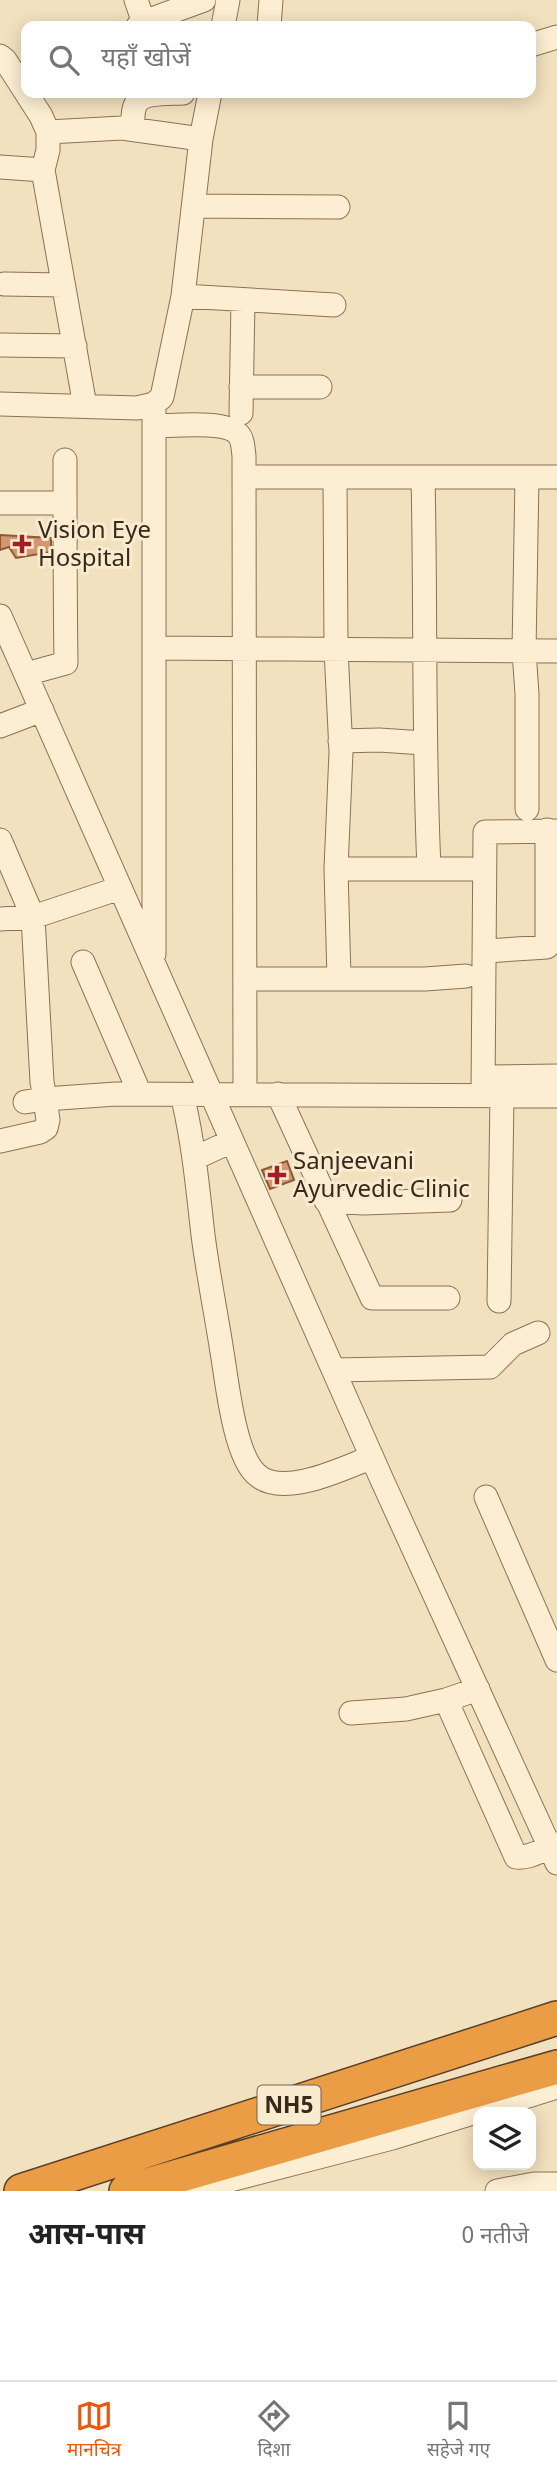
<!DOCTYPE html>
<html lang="hi">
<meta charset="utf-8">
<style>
body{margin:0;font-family:Georgia,"Noto Sans Devanagari",serif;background:#f2f2f2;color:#222}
.controls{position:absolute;right:21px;bottom:21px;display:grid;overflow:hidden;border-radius:14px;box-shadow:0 4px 18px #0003}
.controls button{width:63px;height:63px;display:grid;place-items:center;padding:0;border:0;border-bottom:2px solid #e0e0e0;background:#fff;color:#222;font:35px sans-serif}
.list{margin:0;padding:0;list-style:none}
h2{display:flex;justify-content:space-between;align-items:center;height:91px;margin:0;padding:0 28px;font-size:30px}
h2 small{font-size:23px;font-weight:400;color:#767676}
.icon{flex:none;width:38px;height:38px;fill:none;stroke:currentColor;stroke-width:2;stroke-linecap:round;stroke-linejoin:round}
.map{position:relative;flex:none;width:557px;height:2191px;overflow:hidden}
.search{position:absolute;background:#fff;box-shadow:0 4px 18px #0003;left:21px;right:21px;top:21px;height:77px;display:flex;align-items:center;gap:18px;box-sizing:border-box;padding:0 24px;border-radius:14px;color:#767676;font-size:26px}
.sheet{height:189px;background:#fff}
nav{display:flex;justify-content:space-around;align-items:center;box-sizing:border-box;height:98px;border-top:2px solid #e0e0e0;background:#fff;font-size:19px;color:#767676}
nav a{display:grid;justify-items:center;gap:4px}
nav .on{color:#ea580c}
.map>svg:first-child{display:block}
.building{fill:#d49770;stroke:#8e5838;stroke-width:2}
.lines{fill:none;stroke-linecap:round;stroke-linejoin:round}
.minor-casing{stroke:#8c7155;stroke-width:25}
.highway-casing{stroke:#593f2a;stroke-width:36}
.minor{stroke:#fceed2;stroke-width:23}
.highway{stroke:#eb9d46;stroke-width:33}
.poi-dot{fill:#a11f24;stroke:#f9ebcf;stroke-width:2.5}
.labels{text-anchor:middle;stroke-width:6;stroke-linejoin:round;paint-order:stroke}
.shield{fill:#f9ebcf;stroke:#736351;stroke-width:2}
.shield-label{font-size:23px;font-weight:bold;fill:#3a291b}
.poi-label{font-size:24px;fill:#3a291b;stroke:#f9ebcf;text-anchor:start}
</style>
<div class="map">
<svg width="557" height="2191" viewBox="0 0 557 2191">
<rect width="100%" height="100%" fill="#f2e1be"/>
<path class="building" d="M0 535 51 538V552L16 558 9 547 0 550Z
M287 1161 294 1180 270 1189 262 1170Z"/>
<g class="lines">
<g class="minor-casing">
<path id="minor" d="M136 0 144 23
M138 26 152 19 204 0
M223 26 228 0
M269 26 271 0
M531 45 557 37
M0 56 5 60 41 116 48 132V150L43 170
M133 129C133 122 132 113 135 106 140 91 170 94 183 93
M48 132 122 128 201 139
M0 167 43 170 85 406
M194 206 338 207
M4 284 63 285
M183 296 334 305
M0 345 75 346
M241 387H320
M0 404 137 408 154 404 162 397 183 296 201 139 210 93
M241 413 243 300
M154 426C172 426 226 420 238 434 243 439 243 448 244 456L245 1094
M245 477H557
M335 477 336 649 341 752 336 869 339 978
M423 477C426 608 423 738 429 868
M0 503H65
M0 616 382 1480 557 1863
M154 648 557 651
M26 674 66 663C65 595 65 528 65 460
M0 726 42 710
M340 741 379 740 424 743
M527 809V694L524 651 527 477
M0 840 33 917 120 888
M336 869H470
M0 919 33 917 42 1082 45 1099 116 1094 557 1096
M486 951 547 947V830
M154 954V404
M83 962 140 1094
M245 979H425L466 976
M483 1077 557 1076
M278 1094 372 1298H448
M483 1095 485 832 557 831
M184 1103C194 1147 198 1191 203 1235 208 1274 216 1313 222 1352 227 1381 234 1454 256 1474 282 1499 344 1468 372 1457
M0 1141 40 1132 46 1128 48 1120 45 1099 25 1102
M195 1158 232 1141
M326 1201 364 1203 450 1200
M499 1301 502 1095
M334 1370 490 1367 513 1344 538 1333
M486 1497 557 1660
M478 1689 446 1700 516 1857C530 1859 543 1849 557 1844
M351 1713 406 1709 446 1700
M188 2191 392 2138 557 2087
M497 2191 534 2184H557"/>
</g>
<g class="highway-casing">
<path id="highway" d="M21 2191 557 2018
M126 2191 557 2067"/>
</g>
<use href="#minor" class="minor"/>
<use href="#highway" class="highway"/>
</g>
<g class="poi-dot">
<path d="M18.5 533.5h7v7h7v7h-7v7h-7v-7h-7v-7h7z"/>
<path d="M273.5 1164.5h7v7h7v7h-7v7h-7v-7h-7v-7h7z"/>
</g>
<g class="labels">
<rect class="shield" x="257.5" y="2085.5" width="63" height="39" rx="5"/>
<g class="shield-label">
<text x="289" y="2113">NH5</text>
</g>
<g class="poi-label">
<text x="38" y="538">Vision Eye<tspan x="38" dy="28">Hospital</tspan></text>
<text x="293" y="1169">Sanjeevani<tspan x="293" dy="28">Ayurvedic Clinic</tspan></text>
</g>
</g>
</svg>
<div class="controls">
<button><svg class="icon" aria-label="layers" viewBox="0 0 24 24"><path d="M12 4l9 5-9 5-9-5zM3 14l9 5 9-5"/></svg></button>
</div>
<div class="search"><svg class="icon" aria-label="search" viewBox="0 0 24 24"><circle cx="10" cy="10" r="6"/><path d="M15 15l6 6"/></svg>यहाँ खोजें</div>
</div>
<section class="sheet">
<h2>आस-पास<small>0 नतीजे</small></h2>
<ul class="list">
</ul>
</section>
<nav>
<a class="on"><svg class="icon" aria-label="map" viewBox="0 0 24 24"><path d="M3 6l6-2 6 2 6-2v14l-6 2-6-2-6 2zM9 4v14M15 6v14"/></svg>मानचित्र</a>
<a><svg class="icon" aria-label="directions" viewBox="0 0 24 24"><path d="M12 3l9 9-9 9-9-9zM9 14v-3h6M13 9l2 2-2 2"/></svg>दिशा</a>
<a><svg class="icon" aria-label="saved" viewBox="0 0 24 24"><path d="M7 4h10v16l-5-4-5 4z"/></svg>सहेजे गए</a>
</nav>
